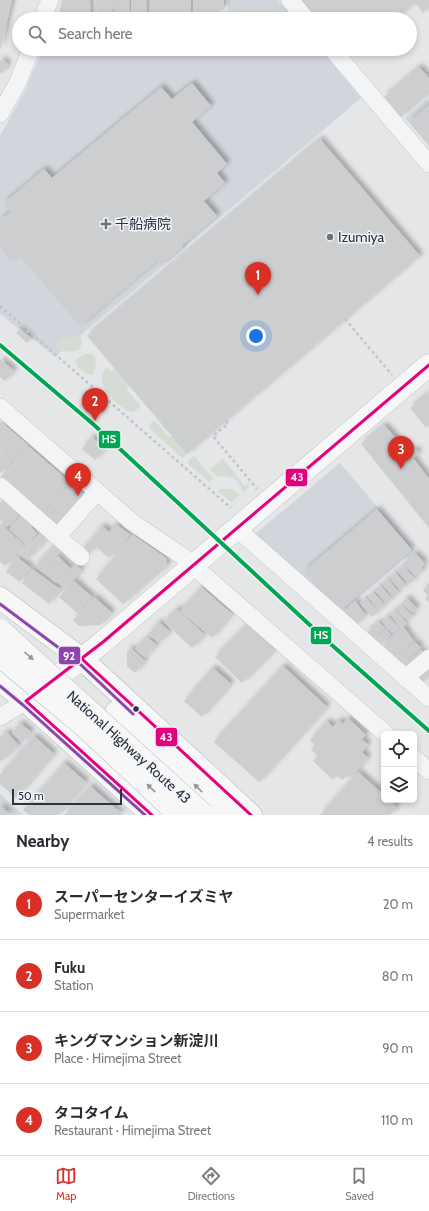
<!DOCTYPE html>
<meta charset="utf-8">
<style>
body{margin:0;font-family:Cabin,"Noto Sans JP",sans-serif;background:#f2f2f3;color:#2b2b33}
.controls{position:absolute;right:12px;bottom:12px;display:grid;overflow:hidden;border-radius:6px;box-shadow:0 2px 6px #0003}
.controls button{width:36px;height:36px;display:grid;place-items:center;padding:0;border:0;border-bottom:1px solid #e1e1e2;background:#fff;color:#2b2b33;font:20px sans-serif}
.scale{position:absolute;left:12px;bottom:10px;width:110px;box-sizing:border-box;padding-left:4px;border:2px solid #2b3342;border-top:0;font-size:11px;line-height:14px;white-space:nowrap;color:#2b3342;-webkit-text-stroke:3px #f2f4f7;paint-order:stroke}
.you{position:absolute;left:256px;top:336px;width:14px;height:14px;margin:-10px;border:3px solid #fff;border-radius:50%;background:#1a73e8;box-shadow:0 0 0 6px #1a73e833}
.badge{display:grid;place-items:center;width:26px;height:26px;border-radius:50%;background:#d93025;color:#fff;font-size:13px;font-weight:700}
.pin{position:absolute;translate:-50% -33px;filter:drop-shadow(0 1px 2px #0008)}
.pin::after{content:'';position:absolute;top:21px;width:14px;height:12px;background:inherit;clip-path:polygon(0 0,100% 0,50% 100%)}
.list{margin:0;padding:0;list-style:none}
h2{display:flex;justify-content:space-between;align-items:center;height:52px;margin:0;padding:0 16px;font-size:17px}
h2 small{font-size:13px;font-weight:400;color:#7c7c81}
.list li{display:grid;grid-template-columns:26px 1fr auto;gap:12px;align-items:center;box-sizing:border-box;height:72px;padding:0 16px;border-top:1px solid #e1e1e2}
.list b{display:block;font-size:15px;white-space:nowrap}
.list p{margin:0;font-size:13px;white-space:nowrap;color:#7c7c81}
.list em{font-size:13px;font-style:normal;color:#7c7c81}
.icon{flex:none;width:22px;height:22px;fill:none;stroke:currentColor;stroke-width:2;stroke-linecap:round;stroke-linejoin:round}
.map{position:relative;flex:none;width:429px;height:815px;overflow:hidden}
.search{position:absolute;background:#fff;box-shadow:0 2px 6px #0003;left:12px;right:12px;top:12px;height:44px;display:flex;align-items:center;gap:10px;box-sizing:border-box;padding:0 14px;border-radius:22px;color:#7c7c81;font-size:15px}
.sheet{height:340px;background:#fff}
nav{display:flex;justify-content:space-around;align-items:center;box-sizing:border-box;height:56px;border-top:1px solid #e1e1e2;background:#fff;font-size:11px;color:#7c7c81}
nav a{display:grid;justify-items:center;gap:2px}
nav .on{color:#d93025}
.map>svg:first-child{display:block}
.built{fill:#d2d5db}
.green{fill:#d5dcd4}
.building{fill:#ccced0;filter:url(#shadow)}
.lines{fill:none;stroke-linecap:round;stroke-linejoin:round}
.minor-casing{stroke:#c2c4c6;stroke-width:18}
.major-casing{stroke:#c0c3c6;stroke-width:23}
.highway-casing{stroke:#b6b9bd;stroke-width:23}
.path{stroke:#c3c4c8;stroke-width:2.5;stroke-dasharray:3 3;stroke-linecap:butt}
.minor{stroke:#f3f4f5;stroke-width:17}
.major{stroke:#f7f7f7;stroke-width:22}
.highway{stroke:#f7f7f7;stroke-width:22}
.highway-bridge-casing{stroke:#b6b9bd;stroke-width:23;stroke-linecap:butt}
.highway-bridge{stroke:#f7f7f7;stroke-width:22}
.bus-1-casing{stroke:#f2f4f7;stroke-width:6}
.bus-2-casing{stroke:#f2f4f7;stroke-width:6}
.bus-1{stroke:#e5007d;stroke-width:3}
.bus-2{stroke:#8e44ad;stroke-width:3}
.rail-1-casing{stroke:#f2f4f7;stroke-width:7}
.rail-1{stroke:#00a651;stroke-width:4}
.oneway{fill:#91959c}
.poi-dot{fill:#6c727c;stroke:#f2f4f7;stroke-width:1.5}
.bus-dot{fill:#2b3342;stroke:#f2f4f7;stroke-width:1.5}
.labels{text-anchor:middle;stroke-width:3;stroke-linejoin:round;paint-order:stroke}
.poi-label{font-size:14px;fill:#2b3342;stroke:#f2f4f7;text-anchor:start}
.street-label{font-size:14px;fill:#2b3342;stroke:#f2f4f7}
.line-badge{stroke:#f2f4f7;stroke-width:1.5}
.badge-label{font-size:11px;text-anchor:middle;font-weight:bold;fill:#fff}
</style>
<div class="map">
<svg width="429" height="815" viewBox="0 0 429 815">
<defs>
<filter id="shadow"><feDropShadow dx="3.5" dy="-3.5" stdDeviation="2" flood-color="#0004"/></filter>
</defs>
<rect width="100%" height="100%" fill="#e4e6e8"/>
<path class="built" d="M228 0H278L295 19H217L228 10Z
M43 49H320L361 98 55 357 20 328 16 327 0 313V136L25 91Z
M429 97V146L405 118Z
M340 463 414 550 338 614 254 535Z
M0 794 24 815H0Z"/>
<path class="green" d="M75 335 81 336 82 343 79 350C71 353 61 352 54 345L63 339Z
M86 354H93C97 361 97 368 92 375 83 373 78 369 75 361L79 357Z
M107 367 112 372 115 369 130 387 126 389 141 406C138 408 136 411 133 412 124 413 102 390 102 381 101 375 104 371 107 367Z
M154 420 169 437 172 436 187 454 183 458 181 457 150 429 149 425Z
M194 456 214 479 209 482 188 464V461Z
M223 459 245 486 249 483 248 488 243 493C241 479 229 474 217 477L210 469Z
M221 489C229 488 235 489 240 495L231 502 218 491Z"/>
<path class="building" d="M0 0H12L1 48H0Z
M62 0H90L91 19H58Z
M96 0H113V19H97Z
M113 0H129L130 18 115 19Z
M131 0H146L147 18 131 19Z
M150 0H191V17H151Z
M193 0H224V7L214 16 193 17Z
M300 0H429V8L423 13 415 3 396 19H381L378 15 374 19H317Z
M342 49H356L348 56Z
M0 59 8 64 2 74 0 72Z
M419 67 429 78V93L401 117 384 97Z
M192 83 211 106 192 122 227 164 217 173 225 183 204 201 217 216 182 245 183 247 162 265 158 260 80 326 19 255 11 261 0 248V220L11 211 4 203 44 169 52 178 161 87 172 99Z
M429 105V146L409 122Z
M320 139 420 256 187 454 87 336Z
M19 329 31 339 27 343 16 333Z
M0 359 14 371 5 381 0 377Z
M429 393V426L426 428 410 408Z
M0 421 28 445 13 461 0 449Z
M384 425 409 453 416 449 419 454 413 458 429 479V528L361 444Z
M92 437 105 449 95 460 82 449Z
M28 446 70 482 40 515 0 478Z
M0 450 12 461 0 473Z
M71 482 83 493 84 500 74 510 58 496Z
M58 496 74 511 59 527 41 516 50 506 63 517 50 505Z
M4 499 20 514 7 527 0 520V503Z
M377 509 412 550 339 612 304 571Z
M23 514 33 524 31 527 37 534 26 545 9 529Z
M0 523 24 545 5 566 0 562Z
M116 524 130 535 109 558 96 547 104 537 88 555 82 550 102 526 109 532Z
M40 533 47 539 27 560 20 554Z
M133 535 166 558 167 566 123 604 96 579 120 551 118 549Z
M56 543 63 549 42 572 35 566Z
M415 553 425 564 421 567 423 570 416 577 403 563Z
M58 556 70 568 56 583 43 572Z
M17 557 31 568 20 582 6 572Z
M75 564 82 570 65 589 58 582Z
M404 566 415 579 409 584 397 571Z
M32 569 60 589 49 604 22 583Z
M395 572 406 585 400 590 389 578Z
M388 579 399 593 393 597 382 584Z
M74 581 92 597 77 613 59 597Z
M380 585 392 599 386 604 375 590Z
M429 585V603L425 598 428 596 423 590Z
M201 587 232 614 212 638 180 611Z
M373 592 385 605 379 611 368 597Z
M94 597 112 613 100 625 79 626 73 620Z
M366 598 378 611 372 617 360 603Z
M407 598 417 609 412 613 402 603Z
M355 601 366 615 356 625 339 615Z
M402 605 413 616 407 621 397 610Z
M177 609 205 635 192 648 164 622Z
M395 610 407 623 401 628 390 615Z
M388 616 399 627 392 633 382 622Z
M159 622 170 632 159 643 148 634Z
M379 622 385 628 371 639 366 633Z
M248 624 275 650 242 683 215 657Z
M403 627 409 634 388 651 383 644Z
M386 629 391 635 377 648 371 642Z
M409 635 414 641 394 658 389 651Z
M147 637 157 645 145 658 135 649Z
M415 642 421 648 399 666 394 659Z
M131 648 145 661 135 673 127 666V652Z
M421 650 426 655 402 668 401 666Z
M429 665V677L420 684 417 675Z
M283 666 327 707 259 782 214 742Z
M213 668 231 684 202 717 184 701Z
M348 718 366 735 362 739 368 745 362 752 368 758 350 778 347 775 342 780 337 775 333 780 313 761 318 756 311 750 315 745 310 740 327 721 333 727 339 720 343 724Z
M20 723 31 732 23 742 12 733Z
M7 732 19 746 0 762V737Z
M34 736 54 754 16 798 0 784V775Z
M64 763 86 782 58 815H29L23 810Z
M358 772 384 795V800H390L397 807 390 815H320Z
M90 786 123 815H64Z
M0 806 11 815H0Z"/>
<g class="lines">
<g class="minor-casing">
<path id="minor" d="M290 0 306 19
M42 19 50 0
M332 49 429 164
M0 114 18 82 31 49
M0 407 132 522 182 556 386 734
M0 486 81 557
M236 528 429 698
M58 536 97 492
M405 678 429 658
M0 717 26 701
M414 758 429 771"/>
</g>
<g class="major-casing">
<path id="major" d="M39 690 82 659 103 642 429 365"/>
</g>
<g class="highway-casing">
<path id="highway" d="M0 598 82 659 251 815
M0 680 26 701 152 815
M116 712 226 815"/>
</g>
<path class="path" d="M0 306 231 508
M345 319 392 375
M27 330 28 336
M226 421 228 424 213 436 257 489"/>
<use href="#minor" class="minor"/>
<use href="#major" class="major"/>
<use href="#highway" class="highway"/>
<g class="highway-bridge-casing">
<path id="highway-bridge" d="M0 630 204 815
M0 656 84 726 179 815"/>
</g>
<use href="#highway-bridge" class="highway-bridge"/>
<g class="bus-1-casing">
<path id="bus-1" d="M82 659 251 815
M152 815 26 701 103 642 429 365"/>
</g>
<g class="bus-2-casing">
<path id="bus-2" d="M0 604 79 663 133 714
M0 686 23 705 145 815"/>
</g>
<use href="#bus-1" class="bus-1"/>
<use href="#bus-2" class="bus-2"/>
<g class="rail-1-casing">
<path id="rail-1" d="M0 345 93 424 325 639 429 731"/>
</g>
<use href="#rail-1" class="rail-1"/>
</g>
<defs><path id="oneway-solid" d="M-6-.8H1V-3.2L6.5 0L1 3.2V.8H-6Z"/></defs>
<g class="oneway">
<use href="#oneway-solid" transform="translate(29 656) rotate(42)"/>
<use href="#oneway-solid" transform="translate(151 788) rotate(-137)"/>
<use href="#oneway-solid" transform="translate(198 788) rotate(-136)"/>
</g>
<g class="poi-dot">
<path d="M104 218h4v4h4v4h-4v4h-4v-4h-4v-4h4z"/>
<circle cx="330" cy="237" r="4"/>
</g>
<circle class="bus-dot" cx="136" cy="709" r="3.5"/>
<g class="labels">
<g class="poi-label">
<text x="115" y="229">千船病院</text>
<text x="338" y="242">Izumiya</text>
</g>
<g class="street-label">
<text transform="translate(129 747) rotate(42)" y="5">National Highway Route 43</text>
</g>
</g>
<g class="line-badge">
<rect x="98" y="430" width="23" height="19" rx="4" fill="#00a651"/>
<rect x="285" y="468" width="23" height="19" rx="4" fill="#e5007d"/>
<rect x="310" y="626" width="22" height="19" rx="4" fill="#00a651"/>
<rect x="58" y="646" width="23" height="19" rx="4" fill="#8e44ad"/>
<rect x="155" y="727" width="23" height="20" rx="4" fill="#e5007d"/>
</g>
<g class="badge-label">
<text x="109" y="443">HS</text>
<text x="297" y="481">43</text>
<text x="321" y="639">HS</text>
<text x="69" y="660">92</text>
<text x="166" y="741">43</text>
</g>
</svg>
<div class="controls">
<button><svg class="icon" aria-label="locate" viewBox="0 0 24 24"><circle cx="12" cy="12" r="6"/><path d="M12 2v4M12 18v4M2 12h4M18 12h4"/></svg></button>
<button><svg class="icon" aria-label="layers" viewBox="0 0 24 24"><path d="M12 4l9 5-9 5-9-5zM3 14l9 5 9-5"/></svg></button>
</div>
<div class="scale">50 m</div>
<div class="you"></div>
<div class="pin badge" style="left:258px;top:295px">1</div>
<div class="pin badge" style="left:95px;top:421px">2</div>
<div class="pin badge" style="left:401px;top:469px">3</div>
<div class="pin badge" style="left:78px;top:496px">4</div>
<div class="search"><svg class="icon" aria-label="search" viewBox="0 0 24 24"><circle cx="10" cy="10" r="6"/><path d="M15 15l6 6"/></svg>Search here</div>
</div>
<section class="sheet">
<h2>Nearby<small>4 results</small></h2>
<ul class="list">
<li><span class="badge">1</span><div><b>スーパーセンターイズミヤ</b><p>Supermarket</p></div><em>20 m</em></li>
<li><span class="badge">2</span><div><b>Fuku</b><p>Station</p></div><em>80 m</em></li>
<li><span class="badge">3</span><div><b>キングマンション新淀川</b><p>Place · Himejima Street</p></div><em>90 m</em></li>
<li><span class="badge">4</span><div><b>タコタイム</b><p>Restaurant · Himejima Street</p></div><em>110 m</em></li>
</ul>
</section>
<nav>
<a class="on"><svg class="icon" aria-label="map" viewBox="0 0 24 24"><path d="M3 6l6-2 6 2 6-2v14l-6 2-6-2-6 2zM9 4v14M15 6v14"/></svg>Map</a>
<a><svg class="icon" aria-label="directions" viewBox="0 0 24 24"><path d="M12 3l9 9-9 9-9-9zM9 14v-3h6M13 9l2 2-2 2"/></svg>Directions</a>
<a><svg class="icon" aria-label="saved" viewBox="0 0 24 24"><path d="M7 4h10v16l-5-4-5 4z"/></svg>Saved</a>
</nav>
